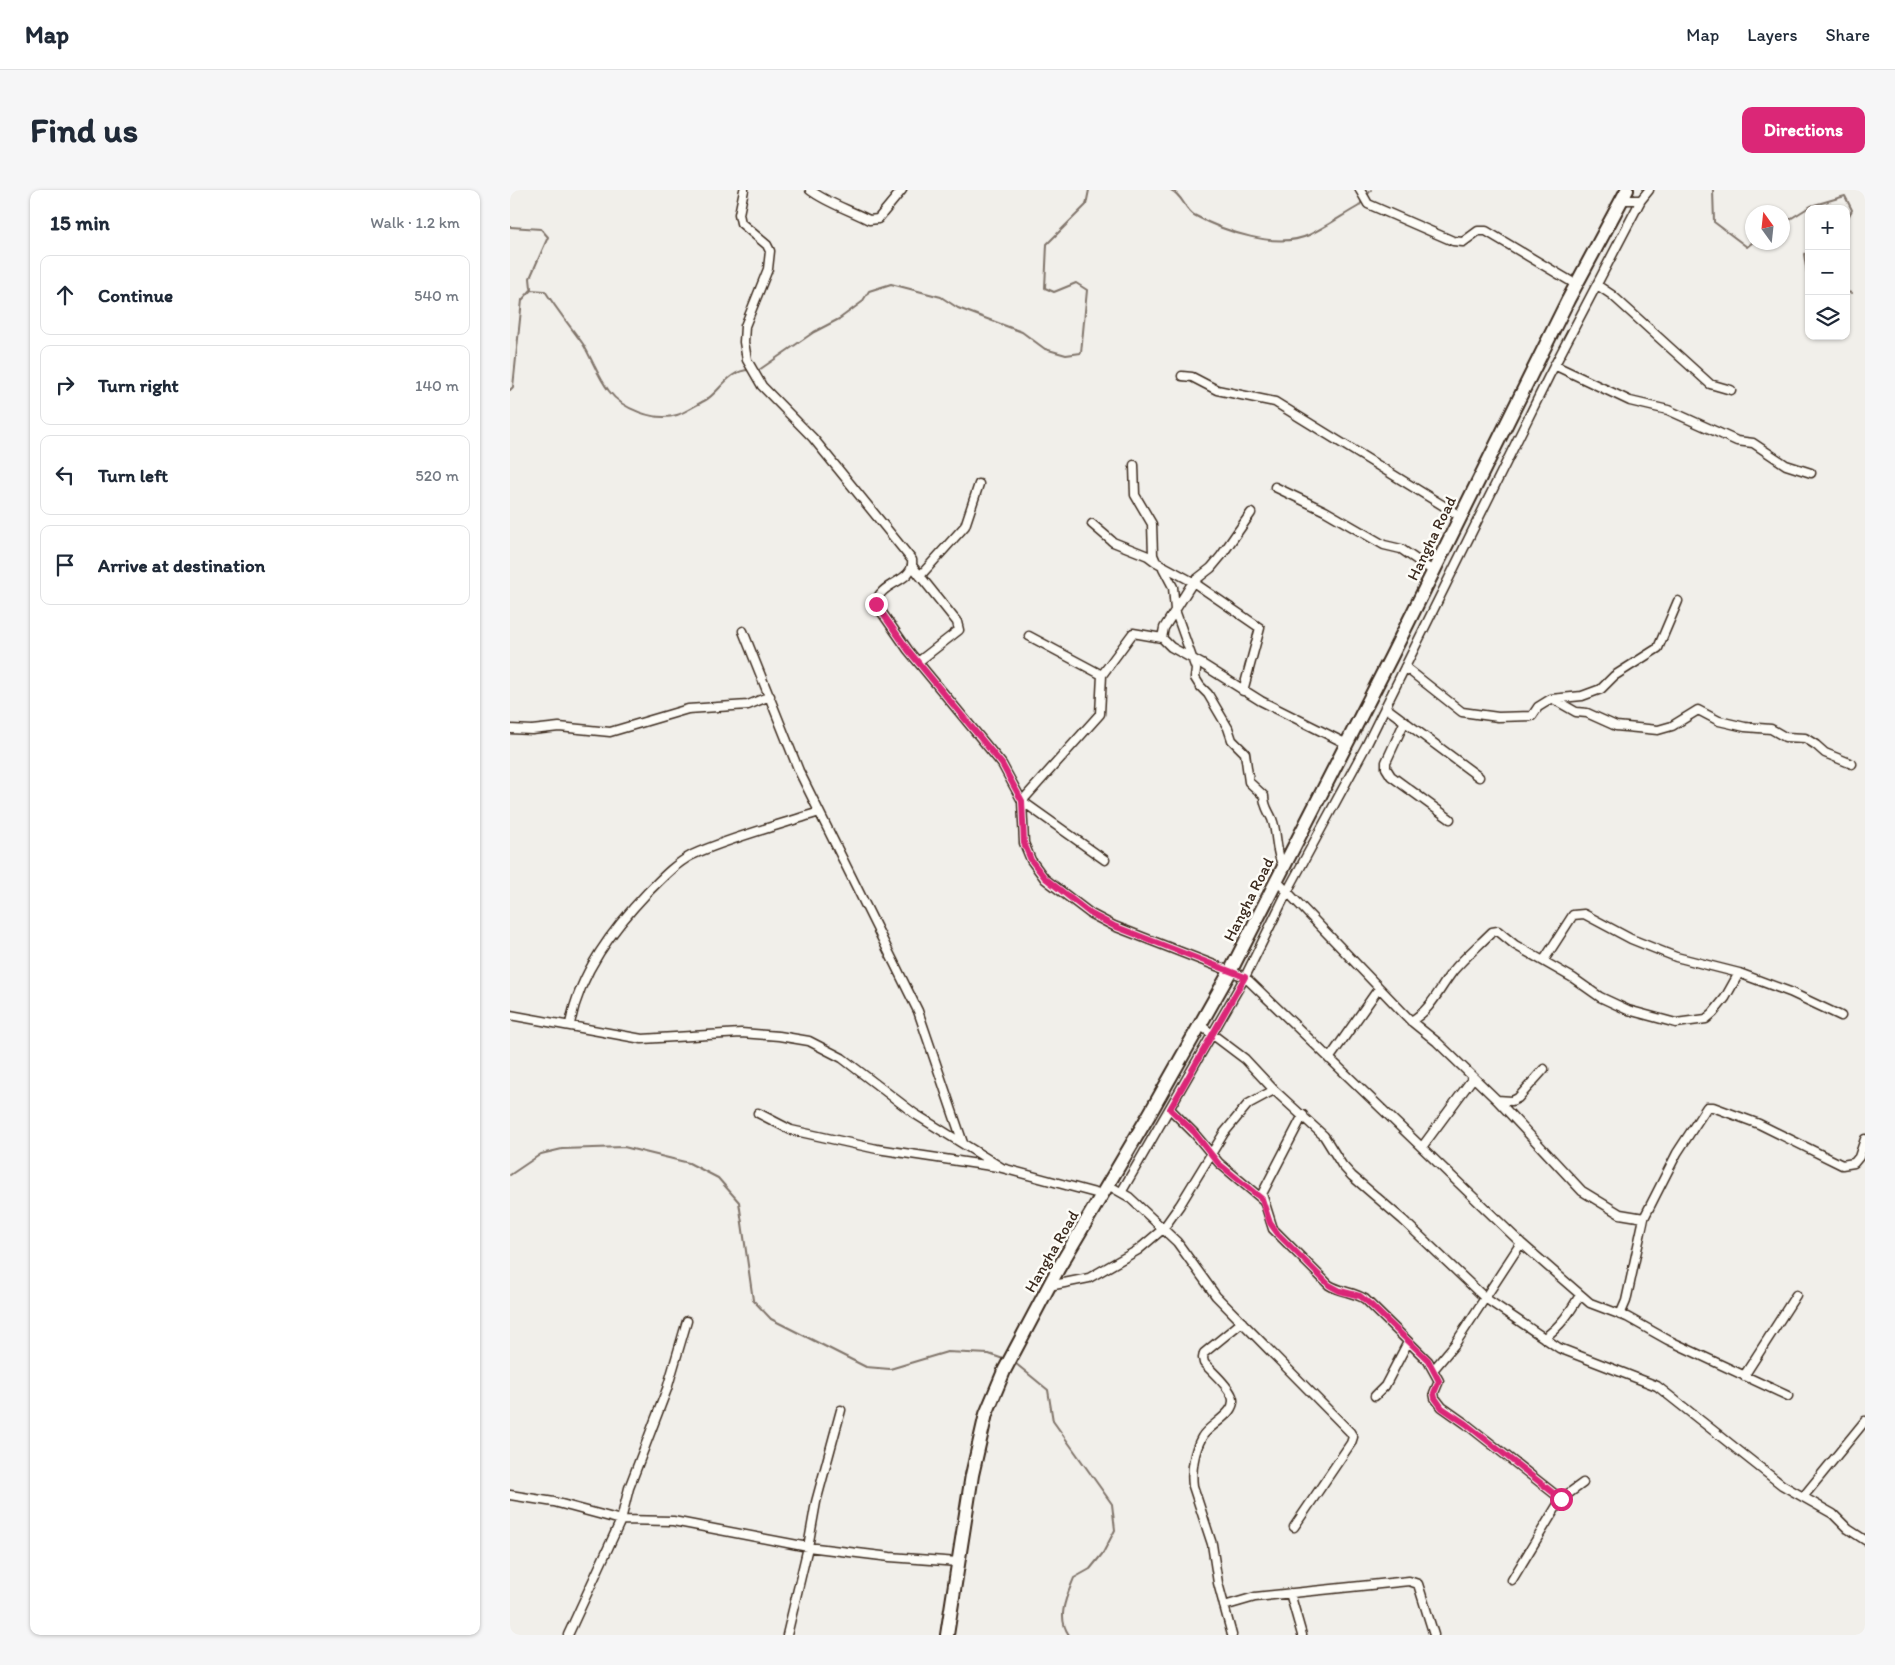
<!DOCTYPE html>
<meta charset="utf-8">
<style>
body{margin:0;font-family:Itim,sans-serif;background:#f6f6f7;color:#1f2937}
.controls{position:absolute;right:15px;top:15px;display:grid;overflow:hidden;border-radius:10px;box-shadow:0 1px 4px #0004}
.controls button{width:45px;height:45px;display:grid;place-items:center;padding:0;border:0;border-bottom:1px solid #e0e1e3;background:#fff;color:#1f2937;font:25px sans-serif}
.compass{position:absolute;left:1235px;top:15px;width:45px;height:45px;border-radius:50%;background:#fff;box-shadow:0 1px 4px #0004;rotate:345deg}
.stop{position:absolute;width:15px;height:15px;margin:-11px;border:4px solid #db2777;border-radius:50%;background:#fff}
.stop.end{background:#db2777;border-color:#fff;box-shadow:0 1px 5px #0008}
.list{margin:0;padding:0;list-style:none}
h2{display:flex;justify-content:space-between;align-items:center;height:65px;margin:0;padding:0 20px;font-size:21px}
h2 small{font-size:16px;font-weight:400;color:#747a83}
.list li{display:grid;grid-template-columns:32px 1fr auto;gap:15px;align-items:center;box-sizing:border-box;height:80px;margin:0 10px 10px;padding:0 10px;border:1px solid #e0e1e3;border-radius:10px}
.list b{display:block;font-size:19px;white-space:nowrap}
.list em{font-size:16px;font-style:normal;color:#747a83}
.icon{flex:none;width:28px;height:28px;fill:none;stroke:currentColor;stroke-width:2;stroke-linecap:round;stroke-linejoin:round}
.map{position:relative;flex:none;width:1355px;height:1445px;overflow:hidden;border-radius:10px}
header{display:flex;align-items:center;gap:30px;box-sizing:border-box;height:70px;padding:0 25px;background:#fff;border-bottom:1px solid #e0e1e3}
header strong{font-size:24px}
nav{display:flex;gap:28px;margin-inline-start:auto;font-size:18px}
.intro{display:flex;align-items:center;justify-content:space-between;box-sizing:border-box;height:120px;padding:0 30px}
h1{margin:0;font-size:35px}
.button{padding:12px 22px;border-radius:10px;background:#db2777;color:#fff;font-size:18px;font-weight:700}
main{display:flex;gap:30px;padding:0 30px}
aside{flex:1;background:#fff;border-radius:10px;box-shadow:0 1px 4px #0004}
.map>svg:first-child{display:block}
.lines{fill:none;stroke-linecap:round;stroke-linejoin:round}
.stream{stroke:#80746b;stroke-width:2}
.minor-casing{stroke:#3b2a1e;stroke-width:11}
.trunk-casing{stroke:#3b2a1e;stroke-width:16}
.minor{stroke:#fdfcf7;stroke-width:8}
.trunk{stroke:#fdfcf7;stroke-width:12}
.route{stroke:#db2777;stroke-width:6}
.labels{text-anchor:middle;stroke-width:5;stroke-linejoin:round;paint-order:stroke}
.street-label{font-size:16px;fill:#3b2a1e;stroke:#fdfcf7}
</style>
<header>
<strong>Map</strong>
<nav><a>Map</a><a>Layers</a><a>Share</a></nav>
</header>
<div class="intro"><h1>Find us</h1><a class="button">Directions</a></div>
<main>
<aside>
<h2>15 min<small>Walk · 1.2 km</small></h2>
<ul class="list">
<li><svg class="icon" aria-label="ahead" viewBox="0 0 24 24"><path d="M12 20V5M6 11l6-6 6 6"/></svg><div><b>Continue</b></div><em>540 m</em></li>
<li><svg class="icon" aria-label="right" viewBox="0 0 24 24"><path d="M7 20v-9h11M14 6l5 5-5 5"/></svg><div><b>Turn right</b></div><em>140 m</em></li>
<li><svg class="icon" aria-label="left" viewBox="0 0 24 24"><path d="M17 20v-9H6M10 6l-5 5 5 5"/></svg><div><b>Turn left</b></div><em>520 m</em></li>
<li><svg class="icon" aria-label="arrive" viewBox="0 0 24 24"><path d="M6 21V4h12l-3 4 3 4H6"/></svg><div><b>Arrive at destination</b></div></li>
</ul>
</aside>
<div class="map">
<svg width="1355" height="1445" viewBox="0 0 1355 1445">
<rect width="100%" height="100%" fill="#f1efea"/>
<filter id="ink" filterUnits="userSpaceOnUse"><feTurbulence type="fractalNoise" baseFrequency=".02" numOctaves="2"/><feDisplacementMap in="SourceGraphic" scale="10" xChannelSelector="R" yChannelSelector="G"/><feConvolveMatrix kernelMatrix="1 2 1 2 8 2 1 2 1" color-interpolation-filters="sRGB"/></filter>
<g filter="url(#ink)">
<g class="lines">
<path class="stream" d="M661 0C672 5 674 18 684 25 713 41 767 60 799 45 816 37 833 25 849 16L853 10
M1203 0 1204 32 1237 57 1243 52
M856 7 861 0
M1272 34 1301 16 1335 6 1342 20 1336 31
M0 37 31 39 38 47 20 88 21 98
M1299 63 1294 64 1299 96
M1336 102 1342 103
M245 180H249L304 142 329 129 352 112 359 101 381 94 431 107 448 118 512 142 535 159 556 165 571 163 577 100 566 93 544 102 535 98 537 54 576 15 579 0
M0 200 3 197 12 110 21 100 35 101C47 120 60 136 73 154 82 169 88 187 99 201 112 219 145 232 167 225 176 222 186 215 194 211 210 203 217 180 240 180
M0 985 31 964 52 959 114 957 179 973 208 988 229 1012 243 1110 261 1129 356 1177 380 1179 437 1162 479 1164 496 1170
M505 1173 538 1200 543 1231 602 1314 605 1340 593 1363 580 1379 564 1388C557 1406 546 1427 559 1445"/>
<g class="minor-casing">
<path id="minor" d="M234 0 229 24 231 33 257 55 260 61 258 79 235 136 234 152 237 170 252 196 303 248 402 370C405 393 369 391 366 414L398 460 492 574 512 611 514 653 521 670 535 689 581 724 604 736 735 787 1011 1053 1080 1113 1117 1127 1158 1150 1278 1206
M300 0C317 13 340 20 359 30L368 29 392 0
M850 0 858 14 943 51 953 52 968 41H976L1067 95
M1112 10H1131L1139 0
M1087 95 1102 105 1200 194 1221 200
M1044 175 1120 211 1158 220 1227 251 1243 253 1276 275 1301 283
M672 186 682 187 707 200 765 212 950 326
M624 275 625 305 642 334 643 365 646 372 683 392 750 438 733 501
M765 297 815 321 874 355 891 359 923 381
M741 323 711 366 701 378 683 392 654 438 652 448 661 457 692 474 751 511 837 554
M582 334 603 352 638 366 646 372
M403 377 447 432 449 440 408 472
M653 378 663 397 665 420 686 479 685 488 690 496 698 504 718 538 722 550 735 563 739 592 754 606C754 616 758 620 762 629 768 644 765 662 773 676
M410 386 455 336 469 294
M233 441 289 581 408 821 453 953
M519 446 592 485
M895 477 952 522 988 527 1022 526 1028 517 1041 509 1072 506 1091 499 1104 486 1148 458 1168 411
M1045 510 1066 522 1077 523 1106 536 1148 540 1162 536 1188 520 1209 531 1235 537 1261 539 1275 547 1295 548 1306 555 1315 563 1342 574
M875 517 969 587
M895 531 876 572V578L881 586 940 629
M0 539 22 540 49 537 100 542 178 519 238 515 260 506
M595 670 512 611 590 524 592 485 623 443 652 448
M766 690 901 831 927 852 987 910 1002 911 1008 908 1034 879
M1034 770 1063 725 1074 724 1121 749 1166 767 1229 783
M0 825 132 849 231 843 269 846 299 851 332 868 405 924 492 978 593 1005
M901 831C921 820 929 799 943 781 954 768 969 755 982 742L988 741 1005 755 1063 788 1090 807 1118 820 1166 833 1196 829 1203 823 1215 808 1229 783 1280 802 1331 826
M60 834C70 782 103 739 138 702 152 688 165 674 182 665 222 647 267 636 309 622
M690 835 735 869 764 900 814 946 832 975 842 986 893 1030 975 1108 1049 1158 1147 1196 1272 1295 1323 1324 1338 1339 1355 1350
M819 869 869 798
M987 910 1072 1001 1110 1024 1134 1028
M660 919 684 943 709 973 752 1009
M248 923 281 940 367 959 488 977
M793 925 752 1004 763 1039 819 1095C830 1102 844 1102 855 1109L918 1171 929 1191 924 1203 925 1208 932 1217 956 1234 1051 1309 1073 1293
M912 957 963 888
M598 995 619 1007 667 1052 706 1106 840 1242 843 1247 841 1253 784 1337
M612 1001 735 787 777 702 857 554 1039 186 1131 10
M539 1096 579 1088 628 1060 653 1039 670 1015 714 943 738 914 764 900
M1110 1125 1116 1111 1134 1028 1167 963 1197 917H1203L1249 934 1332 975 1344 973 1349 967 1355 949
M1034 1148C1051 1136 1060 1122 1070 1105
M924 1179 945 1154 1011 1053
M1234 1186 1286 1105
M865 1206 875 1196 898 1152
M0 1305 44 1312 111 1330 163 1331 298 1357 380 1367 448 1372
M1293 1307 1355 1231
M1002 1390 1051 1309
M780 1403 792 1445
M714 1416 745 1407 899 1391 908 1394 924 1445
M58 1445 111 1330 119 1298 157 1199 177 1131
M277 1445 298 1357 306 1312 331 1220
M722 1445 708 1393 702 1354 683 1296C681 1280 684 1261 692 1247 699 1234 729 1223 722 1206 717 1194 703 1183 694 1173L693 1168 694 1163 732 1132"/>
</g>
<g class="trunk-casing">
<path id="trunk" d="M437 1445 462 1285 476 1224 494 1181 548 1079 639 925 721 780 881 467 1058 110 1117 0"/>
</g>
<use href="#minor" class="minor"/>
<use href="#trunk" class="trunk"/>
</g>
</g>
<g class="lines" filter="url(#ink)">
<path class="route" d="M366 414 398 460 492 574 512 611 514 653 521 670 535 688 581 724 604 736 735 787 660 919 684 942 708 973 752 1009 760 1033 768 1044 819 1095 830 1101 850 1106 860 1114 918 1170 929 1191 924 1203 925 1208 932 1218 956 1234 1051 1309"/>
</g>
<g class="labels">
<g class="street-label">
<text transform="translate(921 348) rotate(-64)" y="6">Hangha Road</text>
<text transform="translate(738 709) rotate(-63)" y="6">Hangha Road</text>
<text transform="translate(541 1061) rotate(-60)" y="6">Hangha Road</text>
</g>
</g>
</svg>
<div class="controls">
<button>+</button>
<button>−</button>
<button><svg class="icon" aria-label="layers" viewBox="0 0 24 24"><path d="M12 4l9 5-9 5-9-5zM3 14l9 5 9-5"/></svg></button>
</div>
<svg class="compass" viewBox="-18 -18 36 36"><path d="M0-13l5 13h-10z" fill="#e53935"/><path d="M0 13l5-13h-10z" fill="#747a83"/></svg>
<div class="stop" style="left:1051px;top:1309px"></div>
<div class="stop end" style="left:366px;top:414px"></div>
</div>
</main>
